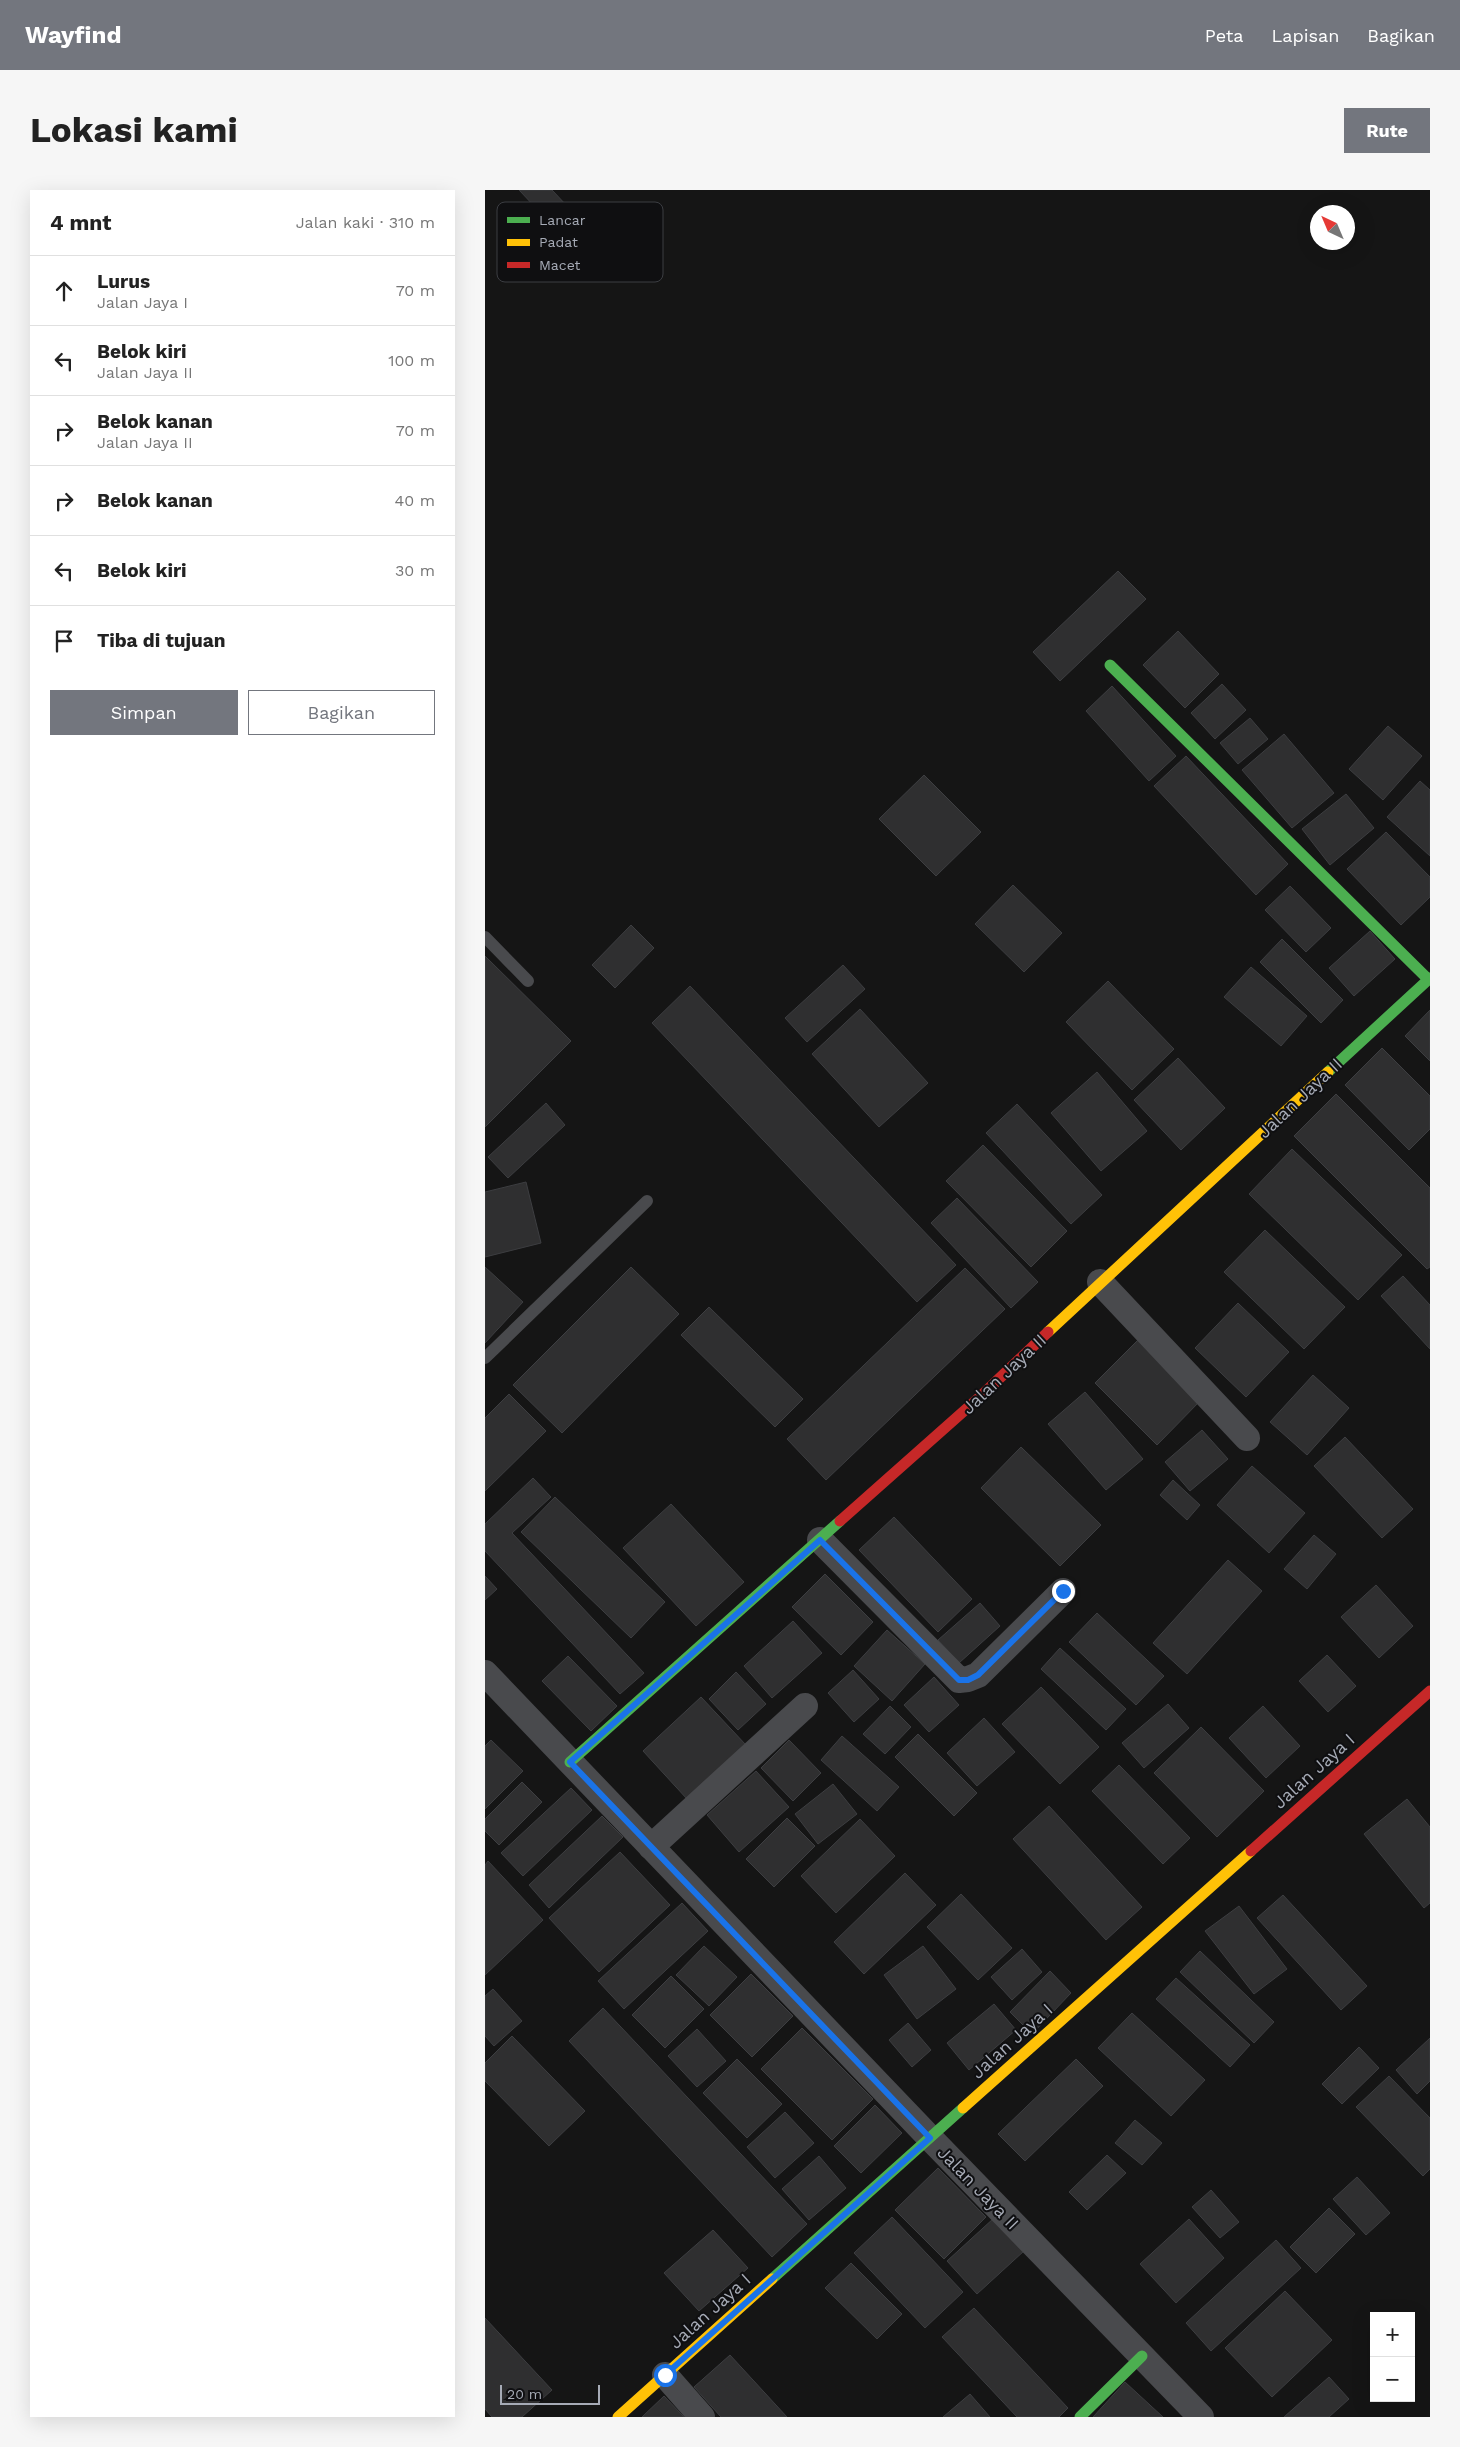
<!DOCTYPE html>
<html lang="id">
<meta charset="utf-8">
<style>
body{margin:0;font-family:"Work Sans",sans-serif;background:#f6f6f6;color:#222}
.controls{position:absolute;right:15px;bottom:15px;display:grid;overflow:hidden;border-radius:0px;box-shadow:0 5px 20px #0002}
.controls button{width:45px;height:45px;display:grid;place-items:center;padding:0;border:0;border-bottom:1px solid #e0e0e0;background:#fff;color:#222;font:25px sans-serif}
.compass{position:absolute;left:825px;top:15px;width:45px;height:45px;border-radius:50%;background:#fff;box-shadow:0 5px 20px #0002;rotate:316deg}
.scale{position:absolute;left:15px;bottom:12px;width:100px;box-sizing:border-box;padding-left:5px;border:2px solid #a6abb6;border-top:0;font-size:14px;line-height:18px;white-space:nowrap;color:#a6abb6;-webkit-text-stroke:4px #0f0f11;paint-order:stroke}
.stop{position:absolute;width:15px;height:15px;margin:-11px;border:4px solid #1a73e8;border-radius:50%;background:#fff}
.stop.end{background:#1a73e8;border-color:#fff;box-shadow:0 1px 5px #0008}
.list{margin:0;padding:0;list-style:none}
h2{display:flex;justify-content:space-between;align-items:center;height:65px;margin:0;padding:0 20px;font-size:21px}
h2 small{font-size:16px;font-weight:400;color:#767676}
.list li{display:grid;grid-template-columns:32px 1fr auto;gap:15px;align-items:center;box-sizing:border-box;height:70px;padding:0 20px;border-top:1px solid #e0e0e0}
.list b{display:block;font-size:19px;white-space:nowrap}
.list p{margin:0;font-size:16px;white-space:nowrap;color:#767676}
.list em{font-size:16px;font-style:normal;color:#767676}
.actions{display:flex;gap:10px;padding:15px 20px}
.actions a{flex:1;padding:11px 0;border:1px solid #73767e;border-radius:0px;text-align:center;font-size:18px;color:#73767e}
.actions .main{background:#73767e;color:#fff}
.icon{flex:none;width:28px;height:28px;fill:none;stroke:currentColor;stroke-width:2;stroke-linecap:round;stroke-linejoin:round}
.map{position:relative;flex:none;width:945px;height:2227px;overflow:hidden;border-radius:0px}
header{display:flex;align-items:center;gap:30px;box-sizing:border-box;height:70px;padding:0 25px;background:#73767e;color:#fff}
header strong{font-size:24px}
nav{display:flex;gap:28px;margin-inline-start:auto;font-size:18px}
.intro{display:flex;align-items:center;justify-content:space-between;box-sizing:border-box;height:120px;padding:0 30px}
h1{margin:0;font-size:35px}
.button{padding:12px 22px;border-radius:0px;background:#73767e;color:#fff;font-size:18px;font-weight:700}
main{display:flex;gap:30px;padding:0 30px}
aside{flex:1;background:#fff;border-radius:0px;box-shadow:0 5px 20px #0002}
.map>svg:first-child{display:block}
.building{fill:#2f2f30;stroke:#3d3e41}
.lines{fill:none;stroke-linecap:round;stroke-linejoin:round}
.lane{stroke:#494a4d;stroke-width:12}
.street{stroke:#494a4d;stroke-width:26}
.fast{stroke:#4caf50;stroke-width:11}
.slow{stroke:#ffc107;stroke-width:11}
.jam{stroke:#c62828;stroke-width:11}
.route{stroke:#1a73e8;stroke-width:6}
.labels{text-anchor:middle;stroke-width:4;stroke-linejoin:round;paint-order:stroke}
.street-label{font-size:18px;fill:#a6abb6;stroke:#0f0f11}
.key{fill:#0f0f11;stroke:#3c3e43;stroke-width:1}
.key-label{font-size:14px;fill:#a6abb6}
</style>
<header>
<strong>Wayfind</strong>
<nav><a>Peta</a><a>Lapisan</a><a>Bagikan</a></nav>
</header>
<div class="intro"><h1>Lokasi kami</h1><a class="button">Rute</a></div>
<main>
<aside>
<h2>4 mnt<small>Jalan kaki · 310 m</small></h2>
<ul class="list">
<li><svg class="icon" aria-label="ahead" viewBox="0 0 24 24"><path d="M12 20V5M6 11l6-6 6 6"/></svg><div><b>Lurus</b><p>Jalan Jaya I</p></div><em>70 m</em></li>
<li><svg class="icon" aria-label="left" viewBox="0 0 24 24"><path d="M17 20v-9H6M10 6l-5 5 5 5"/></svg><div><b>Belok kiri</b><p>Jalan Jaya II</p></div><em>100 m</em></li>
<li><svg class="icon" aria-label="right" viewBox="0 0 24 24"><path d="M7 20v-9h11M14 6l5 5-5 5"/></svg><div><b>Belok kanan</b><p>Jalan Jaya II</p></div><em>70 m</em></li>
<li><svg class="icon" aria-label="right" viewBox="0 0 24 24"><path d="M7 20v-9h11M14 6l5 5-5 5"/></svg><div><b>Belok kanan</b></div><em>40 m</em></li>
<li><svg class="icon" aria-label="left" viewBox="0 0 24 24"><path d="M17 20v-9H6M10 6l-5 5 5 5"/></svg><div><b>Belok kiri</b></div><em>30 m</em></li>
<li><svg class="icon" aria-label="arrive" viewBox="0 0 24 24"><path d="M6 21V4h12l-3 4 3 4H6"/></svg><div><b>Tiba di tujuan</b></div></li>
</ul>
<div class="actions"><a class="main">Simpan</a><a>Bagikan</a></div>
</aside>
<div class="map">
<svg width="945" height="2227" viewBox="0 0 945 2227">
<rect width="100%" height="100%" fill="#151515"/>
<path class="building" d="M34 0H67L99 34 81 51 77 47 54 69 27 40 51 18Z
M633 381 661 409 575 491 548 462Z
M693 441 734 484 700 518 658 475Z
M737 494 761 520 730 549 706 523Z
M627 496 691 566 664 591 601 521Z
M765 528 783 549 753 574 735 553Z
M903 536 937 566 898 610 864 579Z
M799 544 849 603 807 638 757 580Z
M701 566 803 674 771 705 669 596Z
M439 585 496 642 451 686 394 629Z
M935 591 945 600V666L902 627Z
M861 604 889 638 845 675 817 639Z
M901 642 945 687V707L916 735 862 679Z
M528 695 577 743 539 782 490 734Z
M805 696 846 738 821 762 780 720Z
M146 735 169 758 130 798 107 775Z
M885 741 910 769 869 806 844 778Z
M797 749 858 810 836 833 775 772Z
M0 766 86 851 0 937Z
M358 775 380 799 322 852 300 828Z
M766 777 822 826 796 856 739 807Z
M623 791 689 859 647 900 581 832Z
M205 796 471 1075 432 1112 167 833Z
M375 819 443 893 394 937 327 864Z
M945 820V871L920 846Z
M897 858 945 906V939L924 960 860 895Z
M693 868 740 918 696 960 649 910Z
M612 882 662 941 616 981 566 923Z
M851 904 945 998V1077L942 1079 809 946Z
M61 913 80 935 23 988 3 967Z
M532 914 617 1005 586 1034 501 943Z
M498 955 582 1041 546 1077 461 991Z
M807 959 917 1065 873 1110 764 1004Z
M41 992 56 1053 0 1067V1002Z
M472 1008 553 1092 526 1118 446 1033Z
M780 1040 860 1117 819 1159 739 1082Z
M0 1077 38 1112 0 1153Z
M146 1077 194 1124 77 1243 28 1195Z
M480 1078 520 1119 341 1290 302 1249Z
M918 1086 945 1115V1159L896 1106Z
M753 1113 804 1162 761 1207 710 1158Z
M224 1117 318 1209 290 1237 196 1145Z
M655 1148 717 1209 672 1255 610 1193Z
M828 1185 864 1218 822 1265 785 1232Z
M600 1202 658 1269 621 1300 563 1234Z
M24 1204 61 1241 0 1301V1228Z
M717 1240 743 1269 705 1301 680 1272Z
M860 1247 928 1319 897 1348 829 1276Z
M536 1257 616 1335 575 1376 496 1298Z
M767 1276 820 1323 784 1363 732 1315Z
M48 1288 66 1307 27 1343 159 1483 135 1504 0 1361V1334Z
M688 1290 715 1315 702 1330 675 1305Z
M70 1307 180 1412 146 1448 36 1342Z
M186 1314 259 1392 211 1436 138 1358Z
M409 1327 487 1409 453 1442 374 1360Z
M829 1345 851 1364 822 1399 799 1379Z
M743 1370 777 1401 702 1484 668 1453Z
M340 1384 388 1432 356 1465 307 1417Z
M0 1386 12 1399 0 1410Z
M891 1395 928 1436 894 1468 856 1427Z
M495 1413 515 1436 474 1473 453 1450Z
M612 1423 679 1486 651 1515 584 1452Z
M308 1431 337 1463 287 1508 259 1476Z
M402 1440 440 1474 407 1511 369 1476Z
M575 1458 641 1519 621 1540 556 1479Z
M842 1465 871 1496 843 1522 814 1491Z
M83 1466 132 1516 106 1541 57 1491Z
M368 1480 394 1509 369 1532 343 1503Z
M251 1482 281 1514 253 1540 224 1509Z
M449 1487 474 1515 444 1542 419 1515Z
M556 1497 614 1557 575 1594 517 1534Z
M216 1507 261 1555 202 1609 158 1561Z
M683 1514 704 1538 659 1578 637 1553Z
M405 1516 426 1537 400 1564 378 1544Z
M778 1516 815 1556 781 1588 744 1548Z
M499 1528 530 1562 492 1596 462 1563Z
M716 1537 779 1601 732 1647 669 1583Z
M433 1544 492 1603 469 1626 410 1567Z
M357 1546 414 1597 392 1621 336 1570Z
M6 1550 38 1581 0 1619V1556Z
M304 1550 336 1583 308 1611 276 1578Z
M634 1575 705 1648 678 1674 607 1601Z
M271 1581 304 1617 254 1662 222 1625Z
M37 1592 57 1612 14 1655 0 1641V1629Z
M348 1594 372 1624 333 1654 310 1624Z
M86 1598 107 1620 38 1686 16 1663Z
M922 1609 945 1637V1713L939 1718 879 1644Z
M564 1616 657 1717 621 1750 528 1649Z
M117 1626 138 1647 64 1718 44 1695Z
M302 1628 330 1656 289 1697 261 1669Z
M375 1629 410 1666 351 1723 316 1686Z
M135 1662 185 1715 114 1782 64 1728Z
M3 1671 58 1730 0 1785V1675Z
M420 1683 451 1715 379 1784 349 1752Z
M476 1704 527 1758 493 1790 442 1737Z
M798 1705 882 1796 856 1820 772 1728Z
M197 1713 223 1741 139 1819 113 1791Z
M754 1716 802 1779 769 1804 720 1741Z
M219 1756 252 1787 224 1816 191 1785Z
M438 1756 471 1799 432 1829 399 1785Z
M537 1759 557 1782 527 1810 506 1787Z
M715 1761 789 1832 769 1853 695 1782Z
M565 1781 586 1803 547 1844 525 1822Z
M266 1784 308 1826 267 1867 225 1825Z
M186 1786 219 1819 180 1858 147 1825Z
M691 1788 765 1855 745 1877 671 1809Z
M8 1799 37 1831 9 1856 0 1846V1806Z
M509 1814 531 1840 484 1880 462 1853Z
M118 1818 322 2034 287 2067 84 1851Z
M647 1823 720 1890 686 1926 613 1858Z
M423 1833 446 1860 427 1877 404 1850Z
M317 1838 388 1909 347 1950 276 1879Z
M212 1839 241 1871 212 1897 183 1866Z
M27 1846 100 1921 64 1956 0 1891V1873Z
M945 1848V1891L932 1904 911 1880Z
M874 1857 894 1878 857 1914 837 1894Z
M252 1869 297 1914 262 1948 218 1903Z
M591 1869 618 1896 540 1971 513 1944Z
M904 1886 945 1928V1979L938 1986 871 1917Z
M390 1915 417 1943 376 1983 349 1956Z
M300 1922 329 1953 290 1988 262 1957Z
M650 1930 677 1953 657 1975 630 1953Z
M622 1965 641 1983 602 2020 584 2002Z
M334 1966 361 1998 324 2030 297 1999Z
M453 1978 501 2027 459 2069 410 2020Z
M872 1987 905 2023 881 2045 848 2009Z
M726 2000 754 2032 735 2048 707 2017Z
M844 2018 870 2044 831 2083 805 2057Z
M407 2027 478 2102 440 2138 369 2063Z
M509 2028 539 2061 492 2104 462 2071Z
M704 2029 739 2068 691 2113 655 2074Z
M228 2040 263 2078 214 2121 179 2083Z
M791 2050 816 2078 726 2161 701 2133Z
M366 2073 417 2124 392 2149 340 2098Z
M800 2101 847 2150 787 2207 740 2158Z
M489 2118 583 2218 574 2227H532L457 2147Z
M0 2128 67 2200 37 2227H7L0 2219Z
M245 2165 302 2227H236L209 2197Z
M844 2187 864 2209 844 2227H799Z
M640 2192 678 2227H608Z
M485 2204 505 2227H458Z
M179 2206 199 2227H157Z"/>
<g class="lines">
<path class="lane" d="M0 747 43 791
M0 1168 162 1011"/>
<path class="street" d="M615 1092 762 1248
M335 1350 474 1490 483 1489 493 1485 578 1401
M0 1483 445 1948 716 2227
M166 1657 320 1516
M180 2185 217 2227"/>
<path class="fast" d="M625 475 944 790
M843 882 945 788
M85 1572 355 1331
M287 2089 478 1918
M595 2227 657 2166"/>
<path class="slow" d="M563 1142 843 882
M478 1918 766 1661
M133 2227 287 2089"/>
<path class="jam" d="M355 1331 497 1205 563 1142
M766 1661 945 1501"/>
</g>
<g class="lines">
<path class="route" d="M180 2185 445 1948 85 1572 335 1350 474 1490H483L493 1485 578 1401"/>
</g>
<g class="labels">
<g class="street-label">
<text transform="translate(815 908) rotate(-43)" y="6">Jalan Jaya II</text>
<text transform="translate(519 1184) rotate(-43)" y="6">Jalan Jaya II</text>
<text transform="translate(829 1581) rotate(-42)" y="6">Jalan Jaya I</text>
<text transform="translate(527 1851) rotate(-42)" y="6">Jalan Jaya I</text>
<text transform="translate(493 1998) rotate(46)" y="6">Jalan Jaya II</text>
<text transform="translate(225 2121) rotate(-42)" y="6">Jalan Jaya I</text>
</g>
</g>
<rect x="12" y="12" width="166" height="80" rx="8" class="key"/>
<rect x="22" y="27" width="23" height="6" fill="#4caf50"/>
<rect x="22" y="49" width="23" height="7" fill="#ffc107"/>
<rect x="22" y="72" width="23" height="6" fill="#c62828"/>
<g class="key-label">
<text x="54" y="35">Lancar</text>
<text x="54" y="57">Padat</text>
<text x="54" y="80">Macet</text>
</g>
</svg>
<div class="controls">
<button>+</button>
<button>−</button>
</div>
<svg class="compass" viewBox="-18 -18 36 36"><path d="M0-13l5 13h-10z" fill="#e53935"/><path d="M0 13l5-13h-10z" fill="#767676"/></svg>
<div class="scale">20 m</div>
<div class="stop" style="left:180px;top:2185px"></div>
<div class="stop end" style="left:578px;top:1401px"></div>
</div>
</main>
